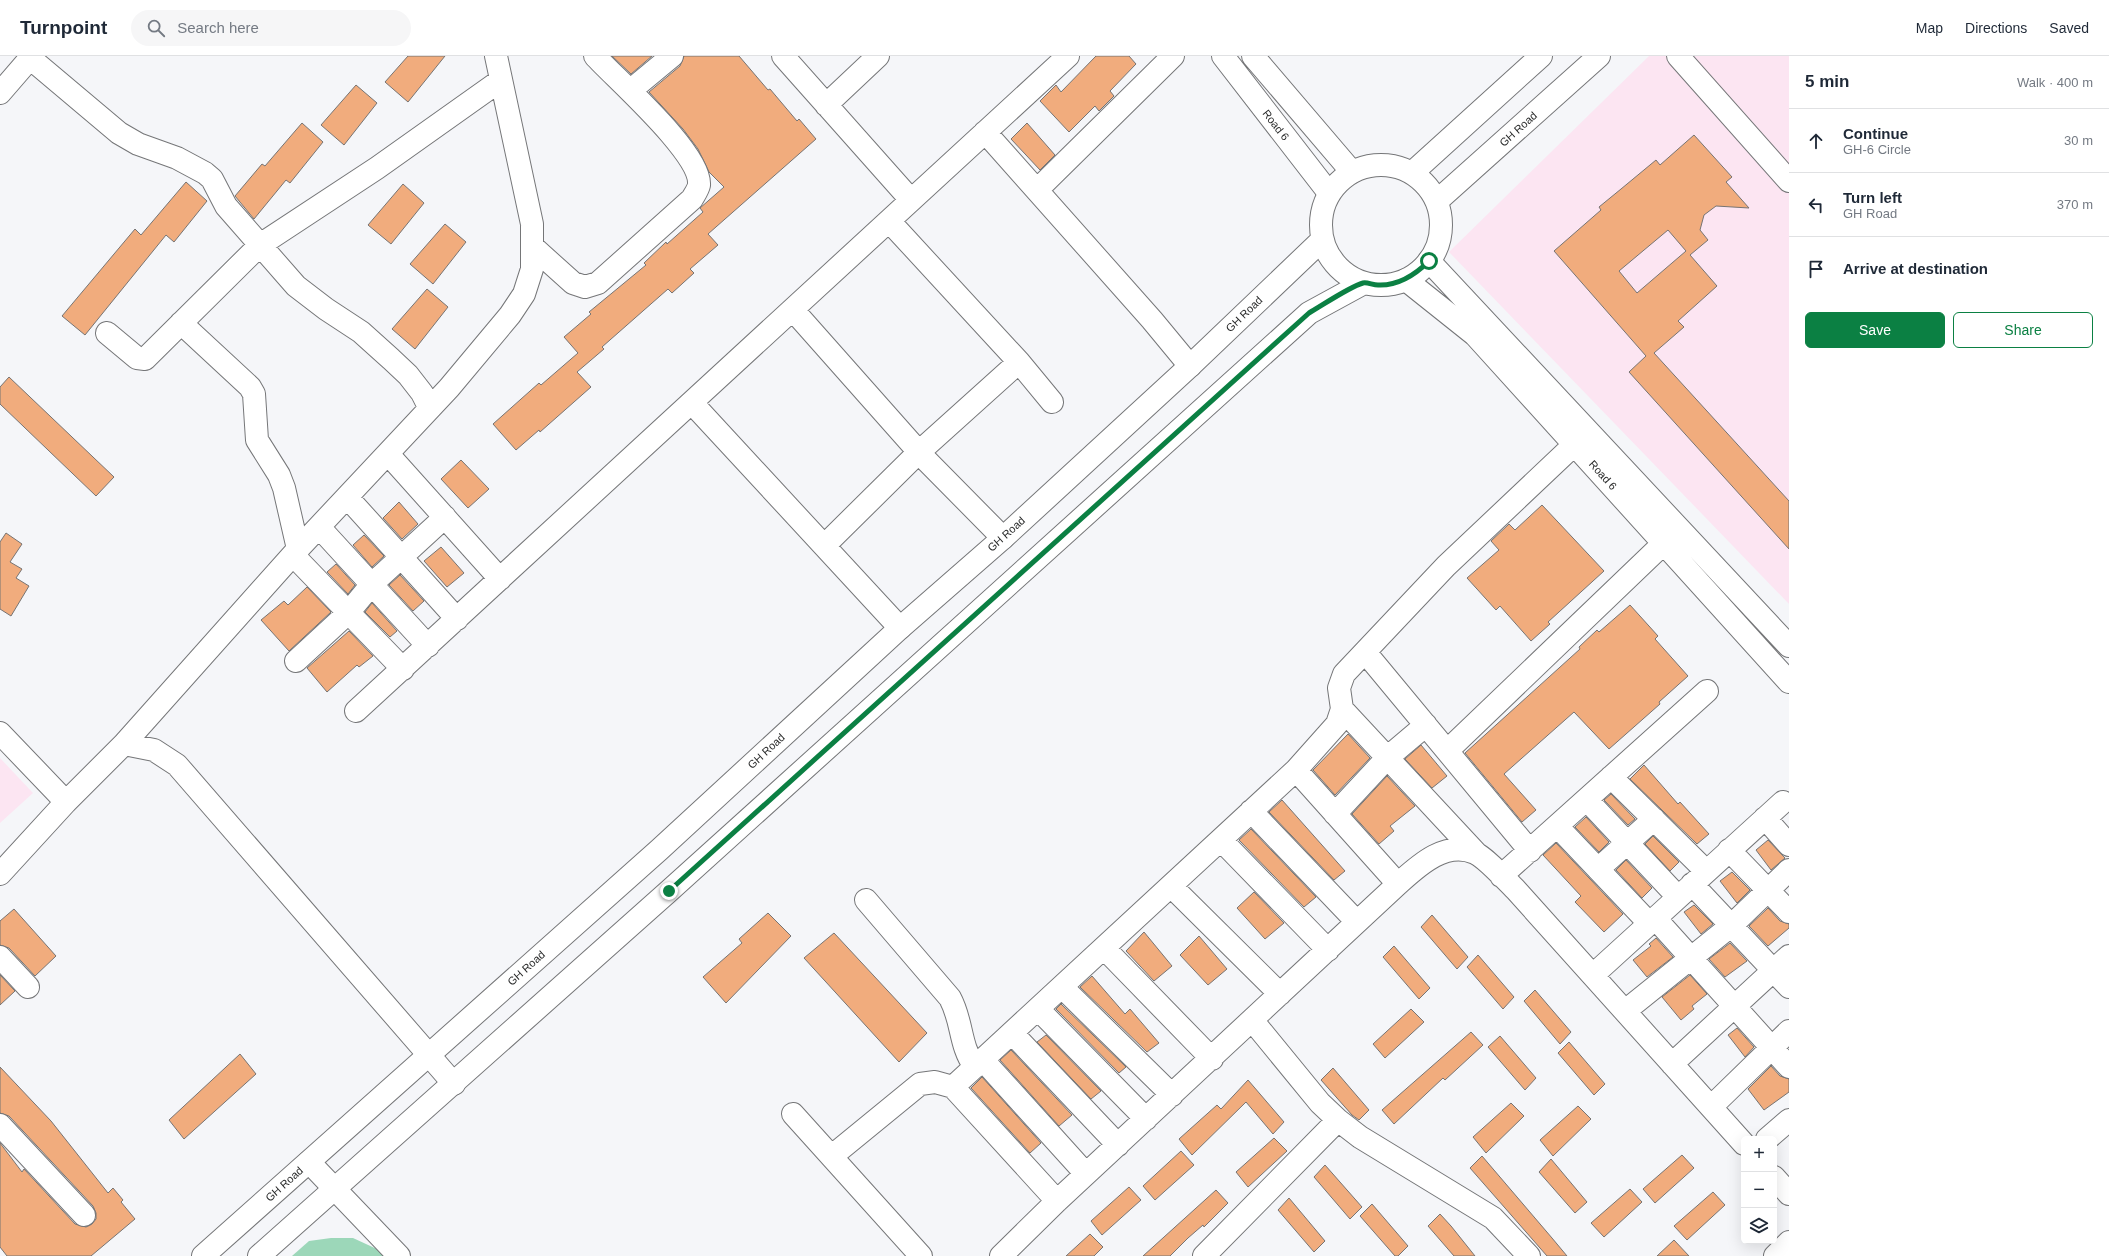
<!DOCTYPE html>
<meta charset="utf-8">
<style>
body{margin:0;font-family:Helvetica,sans-serif;background:#f6f6f7;color:#1f2937}
.controls{position:absolute;right:12px;bottom:12px;display:grid;overflow:hidden;border-radius:6px;box-shadow:0 4px 16px #0002}
.controls button{width:36px;height:36px;display:grid;place-items:center;padding:0;border:0;border-bottom:1px solid #e0e1e3;background:#fff;color:#1f2937;font:20px sans-serif}
.stop{position:absolute;width:12px;height:12px;margin:-9px;border:3px solid #0b8043;border-radius:50%;background:#fff}
.stop.end{background:#0b8043;border-color:#fff;box-shadow:0 1px 4px #0008}
.list{margin:0;padding:0;list-style:none}
h2{display:flex;justify-content:space-between;align-items:center;height:52px;margin:0;padding:0 16px;font-size:17px}
h2 small{font-size:13px;font-weight:400;color:#747a83}
.list li{display:grid;grid-template-columns:26px 1fr auto;gap:12px;align-items:center;box-sizing:border-box;height:64px;padding:0 16px;border-top:1px solid #e0e1e3}
.list b{display:block;font-size:15px;white-space:nowrap}
.list p{margin:0;font-size:13px;white-space:nowrap;color:#747a83}
.list em{font-size:13px;font-style:normal;color:#747a83}
.actions{display:flex;gap:8px;padding:12px 16px}
.actions a{flex:1;padding:9px 0;border:1px solid #0b8043;border-radius:6px;text-align:center;font-size:14px;color:#0b8043}
.actions .main{background:#0b8043;color:#fff}
.icon{flex:none;width:22px;height:22px;fill:none;stroke:currentColor;stroke-width:2;stroke-linecap:round;stroke-linejoin:round}
.map{position:relative;flex:none;width:1789px;height:1200px;overflow:hidden}
header{display:flex;align-items:center;gap:24px;box-sizing:border-box;height:56px;padding:0 20px;background:#fff;border-bottom:1px solid #e0e1e3}
header strong{font-size:19px}
nav{display:flex;gap:22px;margin-inline-start:auto;font-size:14px}
.search{width:280px;height:36px;background:#f6f6f7;display:flex;align-items:center;gap:10px;box-sizing:border-box;padding:0 14px;border-radius:22px;color:#747a83;font-size:15px}
main{display:flex}
aside{flex:1;background:#fff}
.map>svg:first-child{display:block}
.education{fill:#fce5f2}
.green{fill:#9cd7b9}
.building{fill:#f1ac7d;stroke:#777473;fill-rule:evenodd}
.lines{fill:none;stroke-linecap:round;stroke-linejoin:round}
.minor-casing{stroke:#757678;stroke-width:24}
.major-casing{stroke:#757678;stroke-width:24}
.minor{stroke:#fff;stroke-width:22}
.major{stroke:#fff;stroke-width:22}
.route{stroke:#0b8043;stroke-width:5}
.labels{text-anchor:middle;stroke-width:3;stroke-linejoin:round;paint-order:stroke}
.street-label{font-size:11px;fill:#292a2a;stroke:#fff}
</style>
<header>
<strong>Turnpoint</strong>
<div class="search"><svg class="icon" aria-label="search" viewBox="0 0 24 24"><circle cx="10" cy="10" r="6"/><path d="M15 15l6 6"/></svg>Search here</div>
<nav><a>Map</a><a>Directions</a><a>Saved</a></nav>
</header>
<main>
<div class="map">
<svg width="1789" height="1200" viewBox="0 0 1789 1200">
<rect width="100%" height="100%" fill="#f5f6f9"/>
<path class="education" d="M1649 0H1789V548L1449 196Z
M0 702 33 737 0 767Z"/>
<path class="green" d="M331 1182H353L392 1200H292L309 1185Z"/>
<path class="building" d="M408 0H445L408 46 385 26Z
M612 0H652L631 18Z
M684 0H739L768 34 770 33 797 65 799 63 816 83 708 178 718 189 690 213 694 217 672 237 668 233 602 291 604 293 577 316 591 331 540 376 539 374 516 394 493 368 539 327 541 329 578 297 564 281 591 258 589 256 646 209 644 207 666 186 667 188 703 156 700 152 724 131 709 116 698 93 683 73 649 36 680 10Z
M1096 0H1129L1136 8 1110 35 1114 40 1099 55 1095 50 1069 76 1040 45 1056 29 1061 36Z
M356 29 377 47 344 89 321 69Z
M302 67 323 86 290 127 286 124 254 163 235 140 262 108 265 110Z
M1027 67 1055 99 1040 114 1011 83Z
M1694 79 1732 121 1726 126 1749 152 1716 150 1704 159 1700 174 1708 184 1690 199 1717 230 1678 265 1684 271 1654 297 1789 445V493L1629 316 1646 300 1554 195 1601 154 1599 151 1621 133 1656 104 1660 109ZM1668 174 1686 195 1637 237 1619 215Z
M186 126 207 145 174 186 166 179 85 279 62 260 135 173 141 179Z
M403 128 424 147 391 188 368 169Z
M445 168 466 186 433 228 410 208Z
M427 233 448 251 415 293 392 273Z
M9 321 114 421 96 440 0 348V331Z
M461 404 489 433 468 452 441 423Z
M399 446 418 468 402 483 383 462Z
M1542 449 1604 515 1548 566 1550 568 1531 585 1500 550 1496 554 1467 522 1499 494 1491 485 1509 468 1515 474Z
M6 477 22 488 10 506 22 513 16 522 29 530 11 560 0 553V486Z
M364 479 384 500 372 511 353 489Z
M441 491 464 517 447 531 424 505Z
M336 508 355 529 348 538 327 516Z
M400 519 424 545 413 555 389 529Z
M307 531 331 556 289 595 261 564 284 545 288 549Z
M372 547 397 575 390 581 365 556Z
M1630 549 1658 580 1655 583 1688 620 1659 646 1660 648 1609 693 1574 656 1504 718 1536 754 1522 766 1465 697 1580 593 1579 591 1597 574 1599 576Z
M349 575 373 600 359 611 357 609 327 636 307 612Z
M1348 678 1370 702 1335 739 1313 714Z
M1421 689 1447 720 1432 732 1405 703Z
M1644 709 1678 748 1680 746 1709 778 1697 788 1630 723Z
M1387 720 1415 750 1390 770 1394 775 1379 788 1352 758Z
M1611 738 1635 763 1628 769 1604 744Z
M1282 744 1345 815 1334 824 1269 756Z
M1586 761 1609 786 1599 796 1575 771Z
M1251 773 1316 841 1304 851 1239 784Z
M1653 780 1679 806 1670 815 1645 788Z
M1768 784 1785 802 1771 814 1756 794Z
M1556 787 1623 858 1604 876 1575 846 1581 840 1543 799Z
M1626 804 1652 832 1642 842 1616 814Z
M1732 816 1750 834 1737 847 1720 825Z
M1254 836 1284 867 1265 883 1237 852Z
M1694 849 1713 868 1701 878 1684 856Z
M1768 852 1780 865 1789 868V872L1768 890 1749 870Z
M14 853 56 900 35 920 9 892 0 889V865Z
M768 857 791 880 726 947 703 921 742 887 739 883Z
M1432 859 1468 901 1457 913 1421 871Z
M1144 876 1172 910 1154 925 1126 895Z
M834 877 927 977 899 1006 804 902Z
M1199 880 1227 913 1208 929 1180 899Z
M1656 882 1673 901 1647 921 1633 904 1651 890 1649 888Z
M1730 887 1747 905 1725 921 1709 903Z
M1394 890 1430 932 1419 943 1383 901Z
M1478 899 1514 941 1503 953 1467 911Z
M0 919 15 935 0 949Z
M1690 919 1707 938 1692 950 1694 953 1681 964 1662 941Z
M1092 920 1125 958 1130 953 1159 987 1147 996 1080 931Z
M1535 934 1571 976 1560 988 1524 945Z
M1061 948 1126 1011 1119 1017 1056 953Z
M1411 953 1424 966 1385 1002 1373 988Z
M1737 972 1754 991 1745 1001 1728 979Z
M1471 976 1483 989 1445 1024 1443 1022 1394 1068 1382 1054Z
M1046 979 1101 1035 1091 1043 1037 986Z
M1500 980 1536 1022 1525 1034 1488 991Z
M1569 986 1605 1028 1594 1039 1558 997Z
M1011 994 1072 1059 1059 1070 1000 1004Z
M240 998 256 1018 184 1083 169 1064Z
M1771 1010 1780 1020 1789 1023V1036L1764 1054 1748 1033Z
M0 1011 51 1065 108 1137 113 1132 123 1144 121 1146 135 1163 91 1200H7L0 1191V1087L22 1116 24 1113 75 1168 86 1171 92 1168 96 1163V1157L93 1150 9 1060 0 1057Z
M1333 1012 1369 1054 1359 1064 1352 1059 1321 1024Z
M982 1021 1041 1087 1030 1097 971 1032Z
M1248 1024 1284 1066 1273 1078 1246 1046 1192 1099 1179 1083 1217 1049 1221 1053Z
M1511 1047 1524 1060 1486 1097 1473 1081Z
M1578 1050 1591 1063 1553 1100 1540 1084Z
M1274 1082 1287 1095 1248 1131 1236 1116Z
M1181 1095 1194 1109 1155 1144 1143 1130Z
M1682 1099 1694 1112 1655 1147 1643 1133Z
M1482 1100 1552 1182 1567 1200H1547L1470 1112Z
M1551 1103 1587 1146 1575 1157 1539 1116Z
M1325 1109 1362 1151 1350 1163 1314 1121Z
M1129 1131 1141 1144 1102 1179 1091 1165Z
M1630 1133 1642 1146 1604 1181 1591 1167Z
M1216 1134 1228 1147 1204 1171 1203 1169 1188 1182 1170 1200H1143Z
M1713 1136 1725 1149 1687 1184 1674 1170Z
M1289 1142 1325 1185 1314 1196 1278 1154Z
M1372 1148 1408 1190 1398 1200H1395L1360 1160Z
M1440 1158 1451 1170 1475 1200H1454L1428 1170Z
M1090 1178 1103 1191 1094 1200H1066Z
M1674 1184 1689 1200H1657Z"/>
<g class="lines">
<g class="minor-casing">
<path id="minor" d="M783 0 911 144
M1223 0 1329 137
M1253 0 1352 116
M1678 0 1789 125
M30 2 119 77 138 88 177 102 205 117 212 123 226 150 296 230 326 253 361 276 391 303 408 319 422 337 429 351
M631 34 672 0
M0 37 32 0
M826 49 878 0
M985 76 1152 264 1190 310
M1037 134 1173 0
M889 165 1019 306 1052 346
M533 191 573 227 585 231 598 227 692 143C694 139 698 134 699 129 702 98 617 24 595 0
M1429 205 1789 590
M1406 224 1475 279 1789 626
M793 254 926 404 1003 482
M181 267 250 331 254 338 257 384 279 419 284 432 298 493
M107 277 137 302 145 303 260 189 377 112 501 24
M692 347 900 572
M388 398 500 523
M347 441 457 563
M319 471 428 590
M825 489 919 396 1019 306
M293 499 403 613
M1365 596 1530 795
M296 605 348 557 372 528 445 461
M1342 653 1476 797
M356 655 1068 0
M0 677 66 746
M124 688 298 493 449 332 510 259 524 238 532 213V168L496 0
M1447 695 1664 487
M1296 714 1398 828
M1611 721 1706 815
M1587 744 1678 841
M1251 755 1357 866
M1335 758 1387 702 1426 669
M1765 762 1789 789
M1557 770 1649 867
M1221 784 1328 894
M1729 794 1789 856
M1598 813 1654 763
M0 818 66 746 124 688 154 694 177 709 454 1028
M1501 820 1707 635
M1692 828 1789 931
M1171 830 1280 938
M866 844 950 942C963 966 959 989 975 1011
M1655 862 1789 1011
M1104 892 1212 1003
M0 901 28 931
M1593 919 1783 746
M1062 931 1172 1039
M1038 953 1146 1063
M1625 955 1732 869 1789 814
M1252 964 1320 1047 1338 1064 1360 1081 1493 1162 1529 1200
M1012 977 1118 1089
M983 1004 1086 1118
M1672 1008 1789 900
M1711 1051 1789 975
M793 1058 921 1200
M0 1069 84 1159
M1767 1083 1789 1064
M832 1100 920 1028 935 1026 953 1031
M309 1106 399 1200
M1774 1121 1789 1138
M1057 1145 953 1031 1296 714 1337 668 1342 653 1339 632 1344 618 1446 510 1575 388
M1001 1200 1057 1145 1398 828C1418 810 1445 784 1475 797 1485 801 1507 825 1516 834L1744 1088
M1204 1200 1338 1064
M1775 1200 1789 1186"/>
</g>
<g class="major-casing">
<path id="major" d="M1321 169a60 60 0 1 1 120 0a60 60 0 1 1-120 0Z
M1412 117 1541 0
M1437 145 1599 0
M203 1200 659 794 900 572 1003 482 1190 310 1322 184
M259 1200 669 835 1309 257 1364 227"/>
</g>
<use href="#minor" class="minor"/>
<use href="#major" class="major"/>
</g>
<g class="lines">
<path class="route" d="M669 835 1309 257C1323 249 1349 231 1363 227 1367 226 1373 229 1378 229 1399 230 1415 219 1429 205"/>
</g>
<g class="labels">
<g class="street-label">
<text transform="translate(1276 69) rotate(52)" y="4">Road 6</text>
<text transform="translate(1518 73) rotate(-42)" y="4">GH Road</text>
<text transform="translate(1244 258) rotate(-44)" y="4">GH Road</text>
<text transform="translate(1603 419) rotate(48)" y="4">Road 6</text>
<text transform="translate(1006 478) rotate(-42)" y="4">GH Road</text>
<text transform="translate(766 695) rotate(-43)" y="4">GH Road</text>
<text transform="translate(526 912) rotate(-42)" y="4">GH Road</text>
<text transform="translate(284 1128) rotate(-42)" y="4">GH Road</text>
</g>
</g>
</svg>
<div class="controls">
<button>+</button>
<button>−</button>
<button><svg class="icon" aria-label="layers" viewBox="0 0 24 24"><path d="M12 4l9 5-9 5-9-5zM3 14l9 5 9-5"/></svg></button>
</div>
<div class="stop" style="left:1429px;top:205px"></div>
<div class="stop end" style="left:669px;top:835px"></div>
</div>
<aside>
<h2>5 min<small>Walk · 400 m</small></h2>
<ul class="list">
<li><svg class="icon" aria-label="ahead" viewBox="0 0 24 24"><path d="M12 20V5M6 11l6-6 6 6"/></svg><div><b>Continue</b><p>GH-6 Circle</p></div><em>30 m</em></li>
<li><svg class="icon" aria-label="left" viewBox="0 0 24 24"><path d="M17 20v-9H6M10 6l-5 5 5 5"/></svg><div><b>Turn left</b><p>GH Road</p></div><em>370 m</em></li>
<li><svg class="icon" aria-label="arrive" viewBox="0 0 24 24"><path d="M6 21V4h12l-3 4 3 4H6"/></svg><div><b>Arrive at destination</b></div></li>
</ul>
<div class="actions"><a class="main">Save</a><a>Share</a></div>
</aside>
</main>
